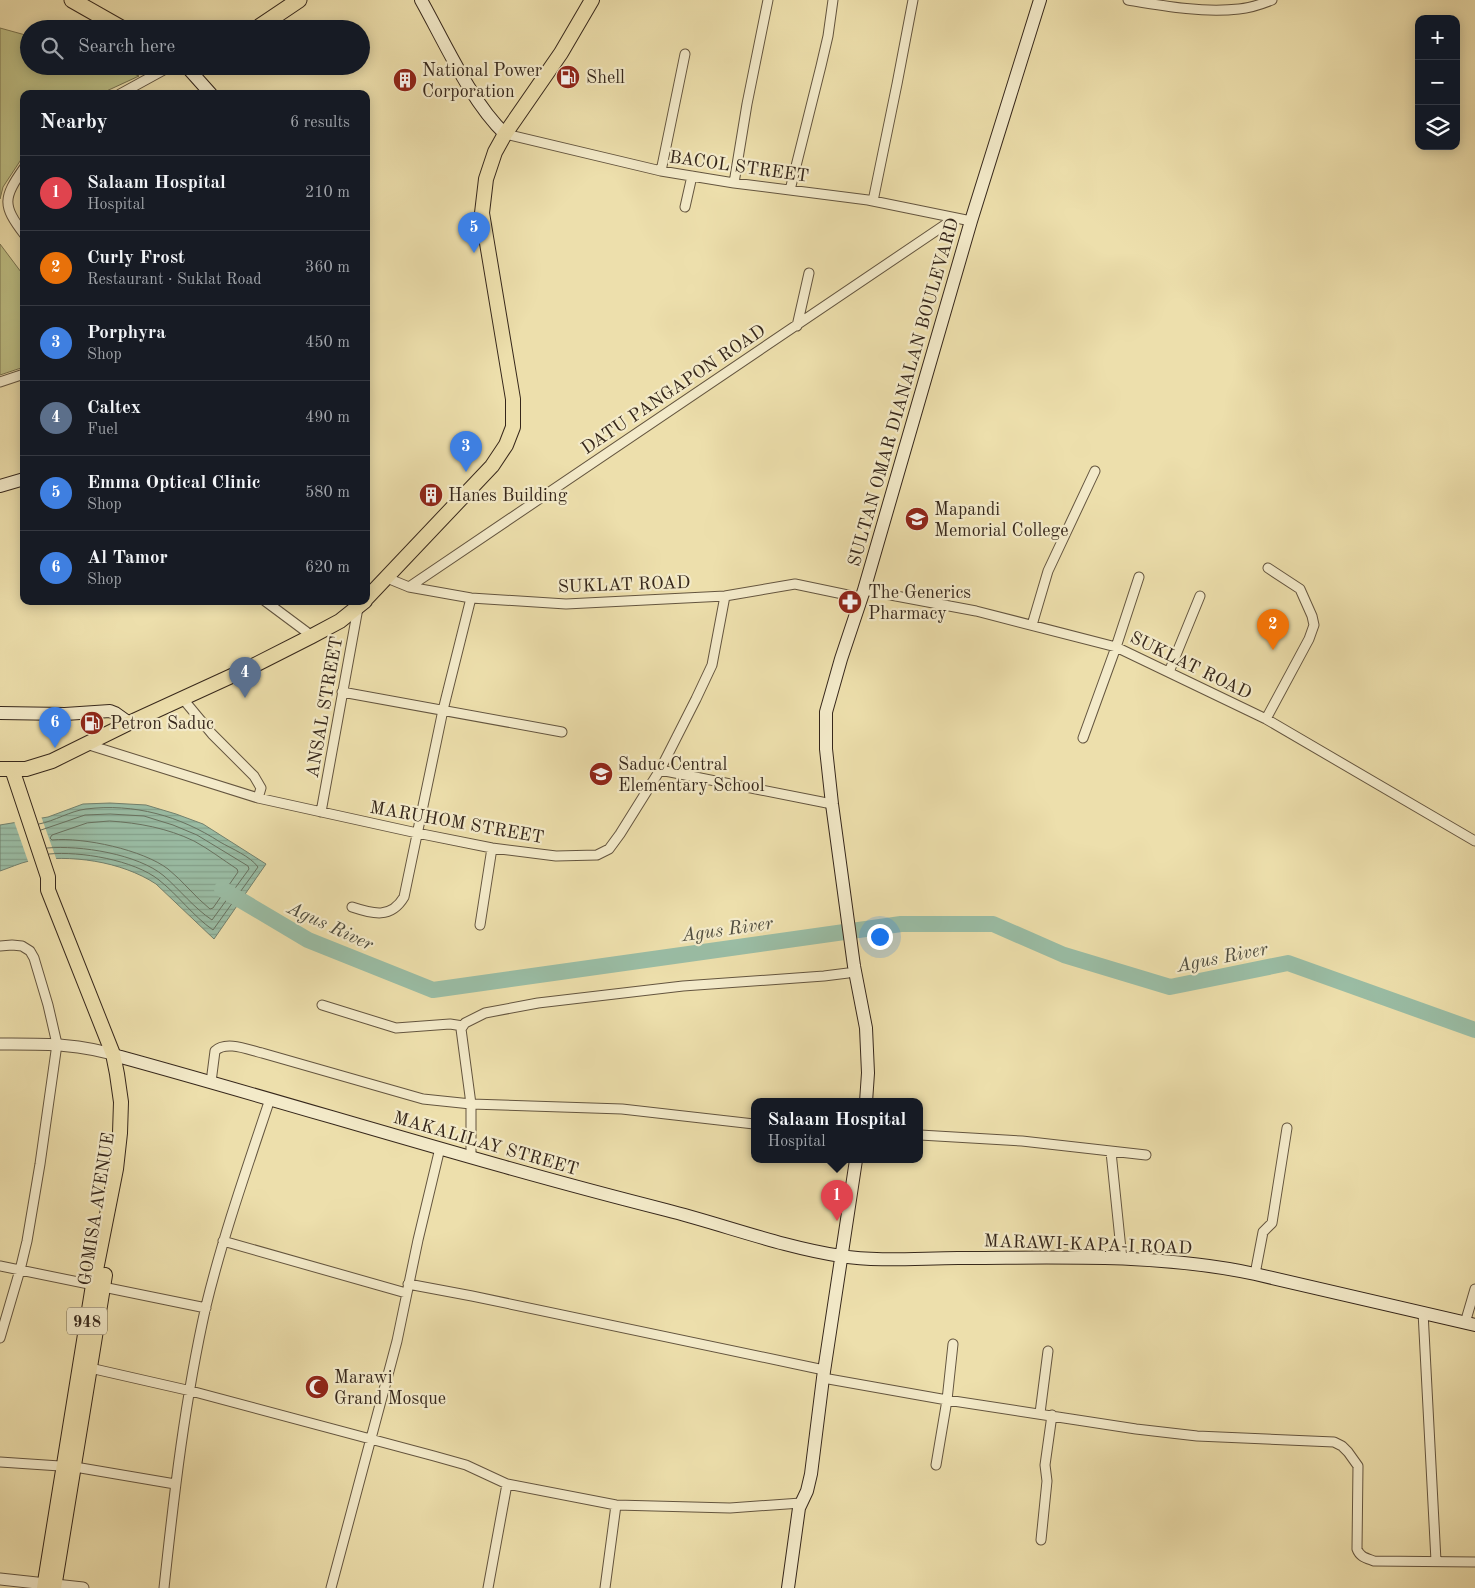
<!DOCTYPE html>
<meta charset="utf-8">
<style>
body{margin:0;font-family:"Old Standard TT",serif;background:#242831;color:#f1f3f6}
.controls{position:absolute;right:15px;top:15px;display:grid;overflow:hidden;border-radius:10px;box-shadow:0 2px 12px #0003}
.controls button{width:45px;height:45px;display:grid;place-items:center;padding:0;border:0;border-bottom:1px solid #363941;background:#171b24;color:#f1f3f6;font:25px sans-serif}
.you{position:absolute;left:879px;top:936px;width:18px;height:18px;margin:-12px;border:4px solid #fff;border-radius:50%;background:#1a73e8;box-shadow:0 0 0 8px #1a73e833}
.badge{display:grid;place-items:center;width:32px;height:32px;border-radius:50%;background:#c59692;color:#fff;font-size:16px;font-weight:700}
.pin{position:absolute;translate:-50% -41px;filter:drop-shadow(0 1px 2px #0008)}
.pin::after{content:'';position:absolute;top:26px;width:18px;height:15px;background:inherit;clip-path:polygon(0 0,100% 0,50% 100%)}
.popup{position:absolute;left:751px;top:1098px;width:172px;height:65px;box-sizing:border-box;display:grid;place-content:center;border-radius:10px;background:#171b24;filter:drop-shadow(0 1px 4px #0005);font-size:16px;white-space:nowrap;color:#9ea1a6}
.popup b{font-size:19px;color:#f1f3f6}
.popup::after{content:'';position:absolute;left:50%;top:100%;margin-left:-10px;border:10px solid transparent;border-top-color:#171b24}
.list{margin:0;padding:0;list-style:none}
h2{display:flex;justify-content:space-between;align-items:center;height:65px;margin:0;padding:0 20px;font-size:21px}
h2 small{font-size:16px;font-weight:400;color:#9ea1a6}
.list li{display:grid;grid-template-columns:32px 1fr auto;gap:15px;align-items:center;box-sizing:border-box;height:75px;padding:0 20px;border-top:1px solid #363941}
.list b{display:block;font-size:19px;white-space:nowrap}
.list p{margin:0;font-size:16px;white-space:nowrap;color:#9ea1a6}
.list em{font-size:16px;font-style:normal;color:#9ea1a6}
.icon{flex:none;width:28px;height:28px;fill:none;stroke:currentColor;stroke-width:2;stroke-linecap:round;stroke-linejoin:round}
.map{position:relative;flex:none;width:1475px;height:1588px;overflow:hidden}
.search{position:absolute;background:#171b24;box-shadow:0 2px 12px #0003;left:20px;top:20px;width:350px;height:55px;display:flex;align-items:center;gap:12px;box-sizing:border-box;padding:0 18px;border-radius:28px;color:#9ea1a6;font-size:19px}
.panel{position:absolute;background:#171b24;box-shadow:0 2px 12px #0003;left:20px;top:90px;width:350px;height:515px;border-radius:10px}
.map>svg:first-child{display:block}
.park{fill:#bec086;stroke:#7a7450}
.water{fill:url(#water-rules);stroke:#72816e}
.pier{fill:#eddfac}
.lines{fill:none;stroke-linecap:round;stroke-linejoin:round}
.shore{stroke:#687260;stroke-width:1}
.river{stroke:#9abda5;stroke-width:16}
.minor-casing{stroke:#64553f;stroke-width:11}
.tertiary-casing{stroke:#64553f;stroke-width:13}
.secondary-casing{stroke:#36271b;stroke-width:14}
.primary-casing{stroke:#36271b;stroke-width:16}
.trunk-casing{stroke:#36271b;stroke-width:17}
.minor{stroke:#f3eac9;stroke-width:9}
.tertiary{stroke:#f3eac9;stroke-width:11}
.secondary{stroke:#f3eac9;stroke-width:12}
.primary{stroke:#eddfac;stroke-width:14}
.trunk{stroke:#eddfac;stroke-width:15}
.labels{text-anchor:middle;stroke-width:4.5;stroke-linejoin:round;paint-order:stroke}
.shield{fill:#f3eac9;stroke:#6f624f;stroke-width:1}
.shield-label{font-size:16px;font-weight:bold;fill:#36271b}
.poi-label{font-size:18px;fill:#36271b;stroke:#f3eac9;text-anchor:start}
.street-label{font-size:18px;fill:#36271b;stroke:#f3eac9}
.water-label{font-size:19px;font-style:italic;fill:#4f4c3e;stroke:#f3eac9}
</style>
<div class="map">
<svg width="1475" height="1588" viewBox="0 0 1475 1588">
<defs>
<pattern id="water-rules" width="6" height="5" patternUnits="userSpaceOnUse" patternTransform="scale(1.25)"><rect width="6" height="5" fill="#9abda5"/><path d="M0 2.5h6" fill="none" stroke="#85a28d"/></pattern>
</defs>
<rect width="100%" height="100%" fill="#eddfac"/>
<filter id="stains"><feTurbulence type="fractalNoise" baseFrequency=".004" numOctaves="4"/><feColorMatrix values="0 0 0 0 .2 0 0 0 0 .09 0 0 0 0 .02 0 0 0 .5 -.17"/></filter>
<radialGradient id="worn" r=".72"><stop offset=".6" stop-color="#630" stop-opacity="0"/><stop offset="1" stop-color="#630" stop-opacity=".3"/></radialGradient>
<path class="park" d="M0 28 29 36V66H114L139 76 100 94H24V155L3 187 0 199Z
M0 244 24 276V367L0 375Z"/>
<path class="water" d="M110 803 146 805 176 814 203 824 266 864 214 939 156 884C121 861 70 854 29 861 20 863 9 868 0 871V825L48 817 83 804Z"/>
<path class="pier" d="M41 816 57 861 29 864 14 821Z"/>
<g class="lines">
<path class="shore" d="M110 821C139 823 167 828 194 841 209 849 223 860 237 869L238 872 213 908 210 909C195 897 183 881 168 869 143 850 84 837 52 840L50 838 52 835 87 823Z
M39 824C55 821 70 811 86 809 134 803 180 816 220 842 232 849 250 856 258 867L213 930C193 916 178 895 159 880 134 860 80 851 49 854
M41 830 85 815 110 814 144 816 173 825 197 835 248 866 249 869 212 920C194 908 180 890 164 876 138 854 80 845 47 848"/>
<path class="river" d="M222 889 308 940 433 990 901 924H993L1064 955 1170 987 1288 963 1475 1030"/>
<g class="minor-casing">
<path id="minor" d="M1128 0C1164 6 1202 13 1239 9 1251 8 1262 4 1272 0
M120 94 171 66
M505 134 661 171 734 183 868 200 971 221
M24 168C3 198 2 205 24 234
M661 171 685 54
M734 183 747 104 768 0
M790 190 821 66 828 36 833 0
M873 201 897 84 913 0
M685 207 692 176
M797 326 809 273
M0 382 24 374
M387 578 409 587 471 598 566 604 725 596 795 584 862 598
M409 587 955 218
M864 590 976 611 1116 647 1266 719 1475 841
M265 601 312 636
M1032 625 1048 571 1095 471
M1169 672 1200 596
M342 692 562 732
M183 699 212 734 254 776 261 788 258 798
M1266 719 1309 639 1314 625 1312 616 1300 589 1268 568
M1083 738 1116 647 1139 577
M86 744 258 798 417 833 492 848 556 856 597 855 609 849 620 834 660 770 696 699 712 665 725 596
M660 770 832 804
M321 812 358 608
M352 907C373 914 391 919 404 897L443 710 471 598
M480 925 492 848
M0 946 12 945 22 946 30 951 34 958 48 1005 57 1044 40 1164 27 1241 20 1270 0 1338
M322 1005 396 1028 450 1024 463 1026
M211 1082 215 1051C226 1040 249 1050 262 1053L423 1099 471 1104 461 1029 465 1023 485 1013 538 1003 683 986 824 976 848 973
M920 1135 1022 1141 1146 1155
M1111 1152 1122 1259
M471 1157V1104L622 1109 754 1124
M223 1241 406 1293
M0 1266 206 1308
M1255 1274 1263 1232 1272 1223 1287 1128
M408 1284 472 1296 824 1370
M1423 1312 1436 1561
M1465 1323 1475 1289
M90 1368 191 1391 434 1456 466 1465 507 1484 616 1505 730 1508 801 1503
M823 1378 947 1400 1136 1429 1197 1436 1334 1442 1342 1446 1348 1452 1358 1466 1357 1549C1360 1557 1366 1558 1374 1561L1475 1562
M1040 1413 1048 1351
M0 1462 75 1467 175 1484
M936 1465 947 1400 953 1344
M1041 1540 1047 1481 1045 1465 1052 1415
M164 1588C174 1494 185 1399 206 1306 223 1236 247 1168 270 1099
M331 1588 397 1341 418 1240 440 1148
M488 1588 507 1484
M605 1588 616 1505"/>
</g>
<g class="tertiary-casing">
<path id="tertiary" d="M0 1044C44 1044 77 1043 119 1056
M0 1579 83 1588"/>
</g>
<g class="secondary-casing">
<path id="secondary" d="M421 0C444 41 471 102 505 134
M186 66 211 94
M0 486 24 479
M0 713 65 714 110 711 115 713 129 723
M121 1057C303 1107 483 1164 666 1210 725 1225 782 1247 841 1256 877 1262 921 1258 958 1258 1057 1258 1158 1253 1255 1274L1475 1325
M866 1102 868 1073 866 1028 854 966 832 804 826 749V712L841 659 864 590 971 221 1040 0
M788 1588 799 1508 807 1491 811 1474 823 1378 856 1160"/>
</g>
<g class="primary-casing">
<path id="primary" d="M366 599 492 466 506 445 513 427V399L482 213 486 179 495 152 505 134 561 53 592 0
M0 769H26L52 761 129 723 249 668 312 636 340 621 365 601
M12 769 48 877V890L113 1054 117 1074 121 1102 120 1133 116 1169 93 1285 44 1588
M54 1588 105 1275"/>
</g>
<g class="trunk-casing">
<path id="trunk" d="M72 0 123 29
M256 29 299 0"/>
</g>
<use href="#minor" class="minor"/>
<use href="#tertiary" class="tertiary"/>
<use href="#secondary" class="secondary"/>
<use href="#primary" class="primary"/>
<use href="#trunk" class="trunk"/>
</g>
<defs>
<g id="fuel-disc" transform="scale(1.25)"><circle r="9.5" fill="#8f2418" stroke="#f3eac9"/><path d="M-5.5-6h7V0h2V4h1.3V-2.5L3-4.5l.8-.8L6-3V5H2.5V1h-1V6h-7ZM-4.2-4.7v3.2H.2V-4.7Z" fill="#fff"/></g>
<g id="building-disc" transform="scale(1.25)"><circle r="9.5" fill="#8f2418" stroke="#f3eac9"/><path d="M-4-6H4V6H1V3H-1V6H-4ZM-2.5-4.3h1.7v1.8h-1.7ZM.8-4.3h1.7v1.8H.8ZM-2.5-1h1.7V.8h-1.7ZM.8-1h1.7V.8H.8Z" fill="#fff"/></g>
<g id="university-disc" transform="scale(1.25)"><circle r="9.5" fill="#8f2418" stroke="#f3eac9"/><path d="M0-5L7-2L0 1L-7-2ZM-4 1L0 2.5L4 1V4Q0 6-4 4Z" fill="#fff"/></g>
<g id="pharmacy-disc" transform="scale(1.25)"><circle r="9.5" fill="#8f2418" stroke="#f3eac9"/><path d="M-2-6h4v4h4v4h-4v4h-4v-4h-4v-4h4Z" fill="#fff"/></g>
<g id="school-disc" transform="scale(1.25)"><circle r="9.5" fill="#8f2418" stroke="#f3eac9"/><path d="M0-5L7-2L0 1L-7-2ZM-4 1L0 2.5L4 1V4Q0 6-4 4Z" fill="#fff"/></g>
<g id="mosque-disc" transform="scale(1.25)"><circle r="9.5" fill="#8f2418" stroke="#f3eac9"/><path d="M3.5-4.9A6 6 0 1 0 3.5 4.9A5 5 0 1 1 3.5-4.9Z" fill="#fff"/></g>
</defs>
<g fill-rule="evenodd">
<use href="#fuel-disc" x="568" y="77"/>
<use href="#building-disc" x="405" y="80"/>
<use href="#building-disc" x="431" y="495"/>
<use href="#university-disc" x="917" y="519"/>
<use href="#pharmacy-disc" x="850" y="602"/>
<use href="#fuel-disc" x="92" y="723"/>
<use href="#school-disc" x="601" y="774"/>
<use href="#mosque-disc" x="317" y="1387"/>
</g>
<g class="labels">
<rect class="shield" x="67" y="1307.5" width="40" height="27" rx="4"/>
<g class="shield-label">
<text x="87" y="1327">948</text>
</g>
<g class="poi-label">
<text x="422" y="76">National Power<tspan x="422" dy="21">Corporation</tspan></text>
<text x="586" y="83">Shell</text>
<text x="448" y="501">Hanes Building</text>
<text x="934" y="515">Mapandi<tspan x="934" dy="21">Memorial College</tspan></text>
<text x="868" y="598">The Generics<tspan x="868" dy="21">Pharmacy</tspan></text>
<text x="110" y="729">Petron Saduc</text>
<text x="618" y="770">Saduc Central<tspan x="618" dy="21">Elementary School</tspan></text>
<text x="334" y="1383">Marawi<tspan x="334" dy="21">Grand Mosque</tspan></text>
</g>
<g class="street-label">
<text transform="translate(739 166) rotate(8)" y="6">BACOL STREET</text>
<text transform="translate(673 389) rotate(-34)" y="6">DATU PANGAPON ROAD</text>
<text transform="translate(903 392) rotate(-74)" y="6">SULTAN OMAR DIANALAN BOULEVARD</text>
<text transform="translate(624 584) rotate(-2)" y="6">SUKLAT ROAD</text>
<text transform="translate(1191 665) rotate(26)" y="6">SUKLAT ROAD</text>
<text transform="translate(324 707) rotate(-80)" y="6">ANSAL STREET</text>
<text transform="translate(457 822) rotate(10)" y="6">MARUHOM STREET</text>
<text transform="translate(486 1143) rotate(16)" y="6">MAKALILAY STREET</text>
<text transform="translate(96 1209) rotate(-81)" y="6">GOMISA AVENUE</text>
<text transform="translate(1088 1244) rotate(2)" y="6">MARAWI-KAPA-I ROAD</text>
</g>
<g class="water-label">
<text transform="translate(331 925) rotate(25)" y="7">Agus River</text>
<text transform="translate(727 928) rotate(-8)" y="7">Agus River</text>
<text transform="translate(1222 956) rotate(-11)" y="7">Agus River</text>
</g>
</g>
<rect width="100%" height="100%" filter="url(#stains)"/>
<rect width="100%" height="100%" fill="url(#worn)"/>
</svg>
<div class="controls">
<button>+</button>
<button>−</button>
<button><svg class="icon" aria-label="layers" viewBox="0 0 24 24"><path d="M12 4l9 5-9 5-9-5zM3 14l9 5 9-5"/></svg></button>
</div>
<div class="you"></div>
<div class="pin badge" style="left:837px;top:1221px;background:#e0444e">1</div>
<div class="popup"><b>Salaam Hospital</b>Hospital</div>
<div class="pin badge" style="left:1273px;top:650px;background:#e8710a">2</div>
<div class="pin badge" style="left:466px;top:472px;background:#3f7fe0">3</div>
<div class="pin badge" style="left:245px;top:698px;background:#5c6f8a">4</div>
<div class="pin badge" style="left:474px;top:253px;background:#3f7fe0">5</div>
<div class="pin badge" style="left:55px;top:748px;background:#3f7fe0">6</div>
<div class="search"><svg class="icon" aria-label="search" viewBox="0 0 24 24"><circle cx="10" cy="10" r="6"/><path d="M15 15l6 6"/></svg>Search here</div>
<section class="panel">
<h2>Nearby<small>6 results</small></h2>
<ul class="list">
<li><span class="badge" style="background:#e0444e">1</span><div><b>Salaam Hospital</b><p>Hospital</p></div><em>210 m</em></li>
<li><span class="badge" style="background:#e8710a">2</span><div><b>Curly Frost</b><p>Restaurant · Suklat Road</p></div><em>360 m</em></li>
<li><span class="badge" style="background:#3f7fe0">3</span><div><b>Porphyra</b><p>Shop</p></div><em>450 m</em></li>
<li><span class="badge" style="background:#5c6f8a">4</span><div><b>Caltex</b><p>Fuel</p></div><em>490 m</em></li>
<li><span class="badge" style="background:#3f7fe0">5</span><div><b>Emma Optical Clinic</b><p>Shop</p></div><em>580 m</em></li>
<li><span class="badge" style="background:#3f7fe0">6</span><div><b>Al Tamor</b><p>Shop</p></div><em>620 m</em></li>
</ul>
</section>
</div>
